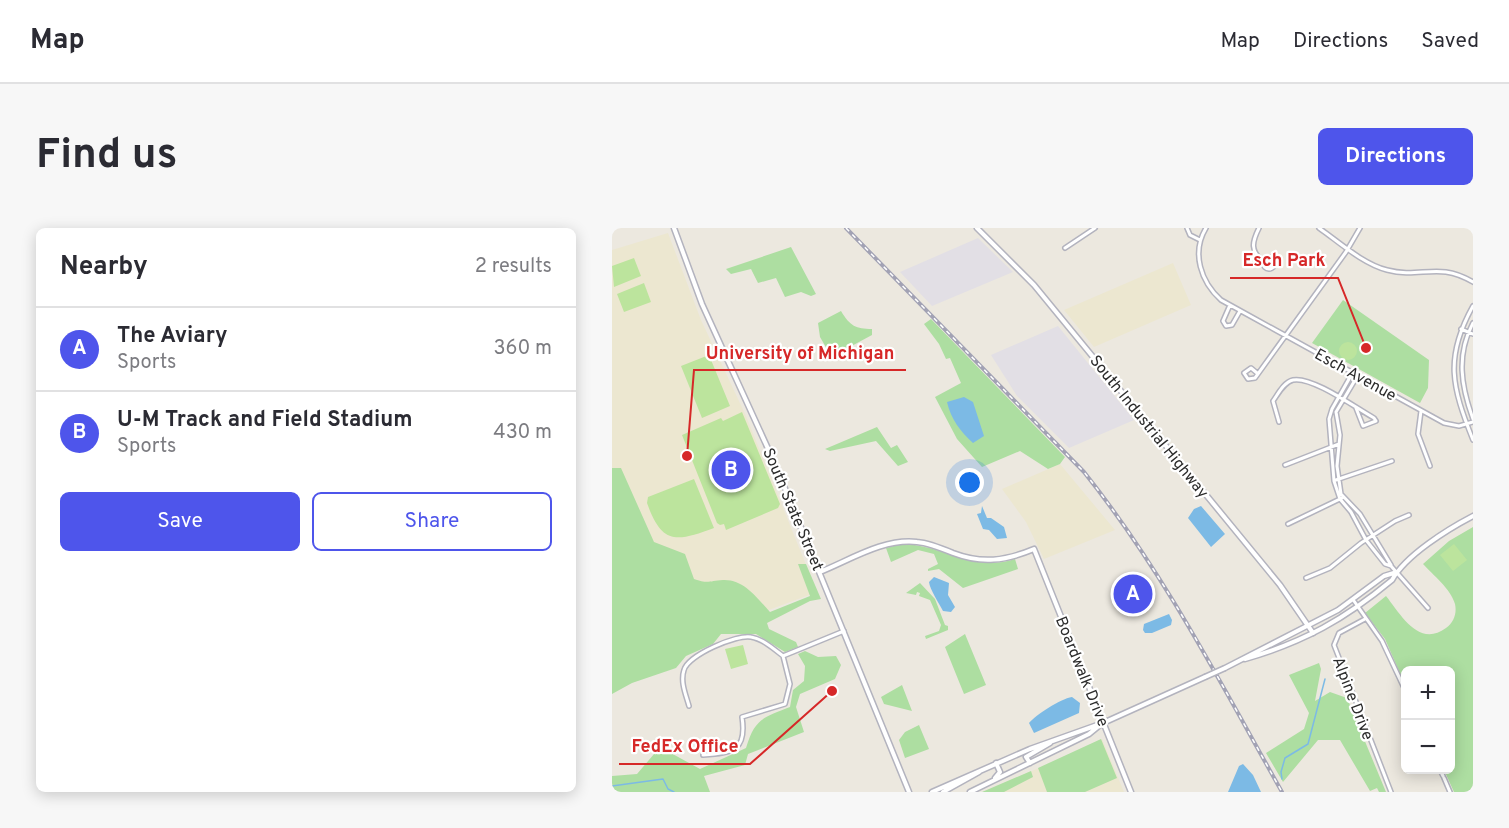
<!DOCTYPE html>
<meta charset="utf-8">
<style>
body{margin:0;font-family:Overpass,sans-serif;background:#f7f7f7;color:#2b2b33}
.controls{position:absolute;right:18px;bottom:18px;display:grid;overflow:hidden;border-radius:9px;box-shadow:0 3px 15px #0003}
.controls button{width:54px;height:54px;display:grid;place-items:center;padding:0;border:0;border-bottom:2px solid #e1e1e2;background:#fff;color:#2b2b33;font:30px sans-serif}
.you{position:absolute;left:358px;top:255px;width:21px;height:21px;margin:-15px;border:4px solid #fff;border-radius:50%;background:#1a73e8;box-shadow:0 0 0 9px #1a73e833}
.badge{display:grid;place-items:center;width:39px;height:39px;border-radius:50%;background:#4e55eb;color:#fff;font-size:20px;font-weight:700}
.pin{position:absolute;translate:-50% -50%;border:3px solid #fff;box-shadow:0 2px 6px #0006}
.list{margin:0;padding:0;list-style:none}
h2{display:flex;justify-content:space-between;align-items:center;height:78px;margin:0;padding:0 24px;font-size:26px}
h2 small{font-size:20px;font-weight:400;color:#7c7c81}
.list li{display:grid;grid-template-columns:39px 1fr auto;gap:18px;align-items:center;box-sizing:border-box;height:84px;padding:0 24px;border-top:2px solid #e1e1e2}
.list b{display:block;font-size:22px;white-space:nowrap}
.list p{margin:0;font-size:20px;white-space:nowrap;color:#7c7c81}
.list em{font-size:20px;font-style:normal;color:#7c7c81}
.actions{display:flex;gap:12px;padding:18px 24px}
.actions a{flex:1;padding:14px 0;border:2px solid #4e55eb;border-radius:9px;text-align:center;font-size:21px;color:#4e55eb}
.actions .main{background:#4e55eb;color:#fff}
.map{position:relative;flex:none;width:861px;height:564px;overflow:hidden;border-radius:9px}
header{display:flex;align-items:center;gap:36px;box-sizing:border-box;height:84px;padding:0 30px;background:#fff;border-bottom:2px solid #e1e1e2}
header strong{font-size:28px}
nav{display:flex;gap:33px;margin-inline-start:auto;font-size:21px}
.intro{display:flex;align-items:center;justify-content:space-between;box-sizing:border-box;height:144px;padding:0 36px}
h1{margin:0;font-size:42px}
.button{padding:15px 27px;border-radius:9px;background:#4e55eb;color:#fff;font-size:21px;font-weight:700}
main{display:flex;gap:36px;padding:0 36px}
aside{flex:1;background:#fff;border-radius:9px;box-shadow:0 3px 15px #0003}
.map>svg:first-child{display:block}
.industrial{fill:#e2dfe5}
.education{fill:#ece7d0}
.green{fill:#addea1}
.pitch{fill:#bce49d}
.water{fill:#7cbae5}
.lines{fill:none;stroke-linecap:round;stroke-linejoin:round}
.stream{stroke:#7cbae5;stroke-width:1.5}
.minor-casing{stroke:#b3b3be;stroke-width:6}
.tertiary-casing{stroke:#b3b3be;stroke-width:7}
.secondary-casing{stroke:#b3b3be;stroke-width:7}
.minor{stroke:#fff;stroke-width:3}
.tertiary{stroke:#fff;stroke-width:4}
.secondary{stroke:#fff;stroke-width:4}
.rail-casing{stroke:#a2a2b4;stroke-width:4}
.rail{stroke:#fff;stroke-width:1.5;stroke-dasharray:4.5;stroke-linecap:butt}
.secondary-bridge-casing{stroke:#b3b3be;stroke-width:7;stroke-linecap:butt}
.secondary-bridge{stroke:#fff;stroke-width:4}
.labels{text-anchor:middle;stroke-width:4.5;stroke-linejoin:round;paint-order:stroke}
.street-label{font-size:16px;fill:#2c2c2c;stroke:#fff}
.leader{fill:none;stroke:#d62828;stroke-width:2}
.callout-dot{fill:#d62828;stroke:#fff;stroke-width:2}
.callout-label{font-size:18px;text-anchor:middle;font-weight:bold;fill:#d62828;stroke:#fff;stroke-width:4.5;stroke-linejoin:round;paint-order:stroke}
</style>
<header>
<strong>Map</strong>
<nav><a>Map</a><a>Directions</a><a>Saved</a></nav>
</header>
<div class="intro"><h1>Find us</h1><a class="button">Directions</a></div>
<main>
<aside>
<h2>Nearby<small>2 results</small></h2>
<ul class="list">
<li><span class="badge">A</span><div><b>The Aviary</b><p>Sports</p></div><em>360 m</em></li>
<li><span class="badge">B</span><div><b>U-M Track and Field Stadium</b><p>Sports</p></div><em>430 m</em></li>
</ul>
<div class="actions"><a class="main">Save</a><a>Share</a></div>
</aside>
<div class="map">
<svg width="861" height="564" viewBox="0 0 861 564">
<rect width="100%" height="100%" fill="#ece8df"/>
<path class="industrial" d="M366 10 401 44 320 78 288 44Z
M446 98 522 192 457 220 405 168 379 127Z"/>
<path class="education" d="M56 5 89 92 134 188 205 364 0 440V22Z
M561 35 579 77 482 119 452 82Z
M448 236 503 302 432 331 414 294 390 261Z
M490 511 512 564H372L447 531Z"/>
<path class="green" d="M179 19 204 66 199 68 189 64 173 69 164 50 146 55 139 41 119 46 114 41Z
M731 72 817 132 816 160 808 175 700 115Z
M229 83C238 98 244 101 260 101V107L234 121H215L208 109 206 95Z
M319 91 453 229 448 236 436 241 408 223 370 239 345 211 323 169 349 155 338 130 334 131 327 116 312 96Z
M265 199 279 220 285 217 296 234 286 238 264 213 218 223 213 221Z
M0 240H9L42 314 73 326 82 351C96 356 97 353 111 352 132 351 145 370 158 384L198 368 186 336H194L209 371 198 373 155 395 157 401 184 414 186 419 173 424 144 406H109L101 416 74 428 64 440 20 455 0 466Z
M861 299V564H842L832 542H838V442H794L793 457 773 411 753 385 774 368C789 387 807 420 834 400 842 394 845 385 843 376 839 361 821 347 811 336L837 313Z
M289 316C330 316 361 345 403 331L406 341 351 360 327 341 316 343V341L326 336 322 326 306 322 279 334 274 320Z
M308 355 323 371 333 397 336 398V402L314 411 313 408 327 403 329 397 318 372 307 368 308 365 305 364 304 367 294 365Z
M353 406 374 457 352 466 333 419Z
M193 423 206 429 224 428 229 437 223 451 188 466 184 479 192 504 136 526 133 537 92 548 98 564H0V548L25 546 48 519 88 541 134 520C143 490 151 490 178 479L181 462 192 453 193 438 186 426Z
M707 435 709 441 703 473 718 464 735 470 774 564H767L765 560 758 563 728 512H706L671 554 654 525 692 501 697 485 677 447Z
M290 457 300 483 272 476 269 469Z
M307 497 317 521 293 530 287 512 293 504Z
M489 511 505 550 473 564H435L426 540Z
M419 543 421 549 392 564H370Z"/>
<path class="pitch" d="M22 30 29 48 2 59 0 38Z
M32 55 39 74 12 84 5 66Z
M727 123a9 9 0 1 1 18 0a9 9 0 1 1-18 0Z
M97 127 118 178 90 190 69 138Z
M130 184 168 276 166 280 114 302 112 296 108 297 105 295 70 207 109 190 111 193Z
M82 251 102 300C64 314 50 317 35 275L36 269Z
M842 316 855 332 841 343 828 327Z
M131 417 136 436 119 441 113 421Z"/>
<path class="water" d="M352 169 361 174 372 208 361 215C348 203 339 191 335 174Z
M370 278 375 290H379L392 299 395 310 385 311 377 302 371 301 365 286 369 285Z
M589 278 613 306 599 319 576 290 582 281Z
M322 349 337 355 336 367 343 379 339 384 331 383C327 375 318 362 317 354Z
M557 386 560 392 559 397 540 405H533L531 402 532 396Z
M460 469 468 475 467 485 422 505 417 495C424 487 448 471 460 469Z
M631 536 641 547 649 564H616L627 538Z"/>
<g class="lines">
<path class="stream" d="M670 551 669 544 673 530 696 516 713 451
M0 558 51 551 56 561 62 564"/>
<g class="minor-casing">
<path id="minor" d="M575 0 578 7 588 12
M594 0C579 25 589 54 609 72L832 195 847 198 861 194
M647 0C640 14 638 23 651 33
M707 0C727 14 751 36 775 42 809 51 826 33 861 54
M453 20 483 0
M651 35a6 6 0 1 1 12 0a6 6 0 1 1-12 0Z
M618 77 611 93 614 98 620 97 628 83
M861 78C832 130 840 159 861 212
M861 95C844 127 849 158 861 191
M849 101 861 106
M741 144 720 181 717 191 722 253 728 271 739 284 754 312 773 336 779 338 816 380
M645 145 639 140 632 145 636 151 643 150 734 24 748 0
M746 147 724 184 728 207 725 238 729 266 748 286 779 337
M809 183 806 206 818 238
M667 194 661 173C666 166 672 154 681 152 700 148 744 180 762 190L764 193 751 198 744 180
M673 237 727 216
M724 252 780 233
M676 296 730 270
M694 350 718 340 749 315 783 293 797 287
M742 373 770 413 794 464
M753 391 727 405 722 417 779 564
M171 428 232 403
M77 478C74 467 68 454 72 442 76 427 125 406 139 409 151 411 162 421 171 428L178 456 173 476 130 489C135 522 122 525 91 527
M828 542 831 548
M832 550 838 564"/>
</g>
<g class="tertiary-casing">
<path id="tertiary" d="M365 0 422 57 668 357 701 405
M208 344C238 332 272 310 305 314 317 315 329 320 341 325 370 336 393 333 422 321L519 564"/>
</g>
<g class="secondary-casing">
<path id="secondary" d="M62 0 90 76 163 236 297 564
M633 431C692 414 733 391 780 352 794 327 836 301 861 288
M613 440 726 382 772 348 785 344
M418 535 414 529 438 515
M383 550 388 544 384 535
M320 564 418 521 491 495 593 449
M331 564 367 544
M358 564 477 506 488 497"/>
</g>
<use href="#minor" class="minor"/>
<use href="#tertiary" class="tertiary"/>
<use href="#secondary" class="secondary"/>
<g class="rail-casing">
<path id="rail" d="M234 0 472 244C551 343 608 454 670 564"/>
</g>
<use href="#rail" class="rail"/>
<g class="secondary-bridge-casing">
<path id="secondary-bridge" d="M593 449 613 440"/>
</g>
<use href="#secondary-bridge" class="secondary-bridge"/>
</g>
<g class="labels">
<g class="street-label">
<text transform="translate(744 146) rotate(29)" y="6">Esch Avenue</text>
<text transform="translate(538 198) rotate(51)" y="6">South Industrial Highway</text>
<text transform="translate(182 281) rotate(67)" y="6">South State Street</text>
<text transform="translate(471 443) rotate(68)" y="6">Boardwalk Drive</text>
<text transform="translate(742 470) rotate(69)" y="6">Alpine Drive</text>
</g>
</g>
<path class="leader" d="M754 120L726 50H618M75 228L82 142H294M220 463L138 536H7"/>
<g class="callout-dot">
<circle cx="754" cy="120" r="6"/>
<circle cx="75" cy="228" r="6"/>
<circle cx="220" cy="463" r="6"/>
</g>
<g class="callout-label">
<text x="672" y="38">Esch Park</text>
<text x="188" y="131">University of Michigan</text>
<text x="73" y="524">FedEx Office</text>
</g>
</svg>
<div class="controls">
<button>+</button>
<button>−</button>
</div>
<div class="you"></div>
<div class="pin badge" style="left:521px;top:366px">A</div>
<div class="pin badge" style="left:119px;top:242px">B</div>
</div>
</main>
